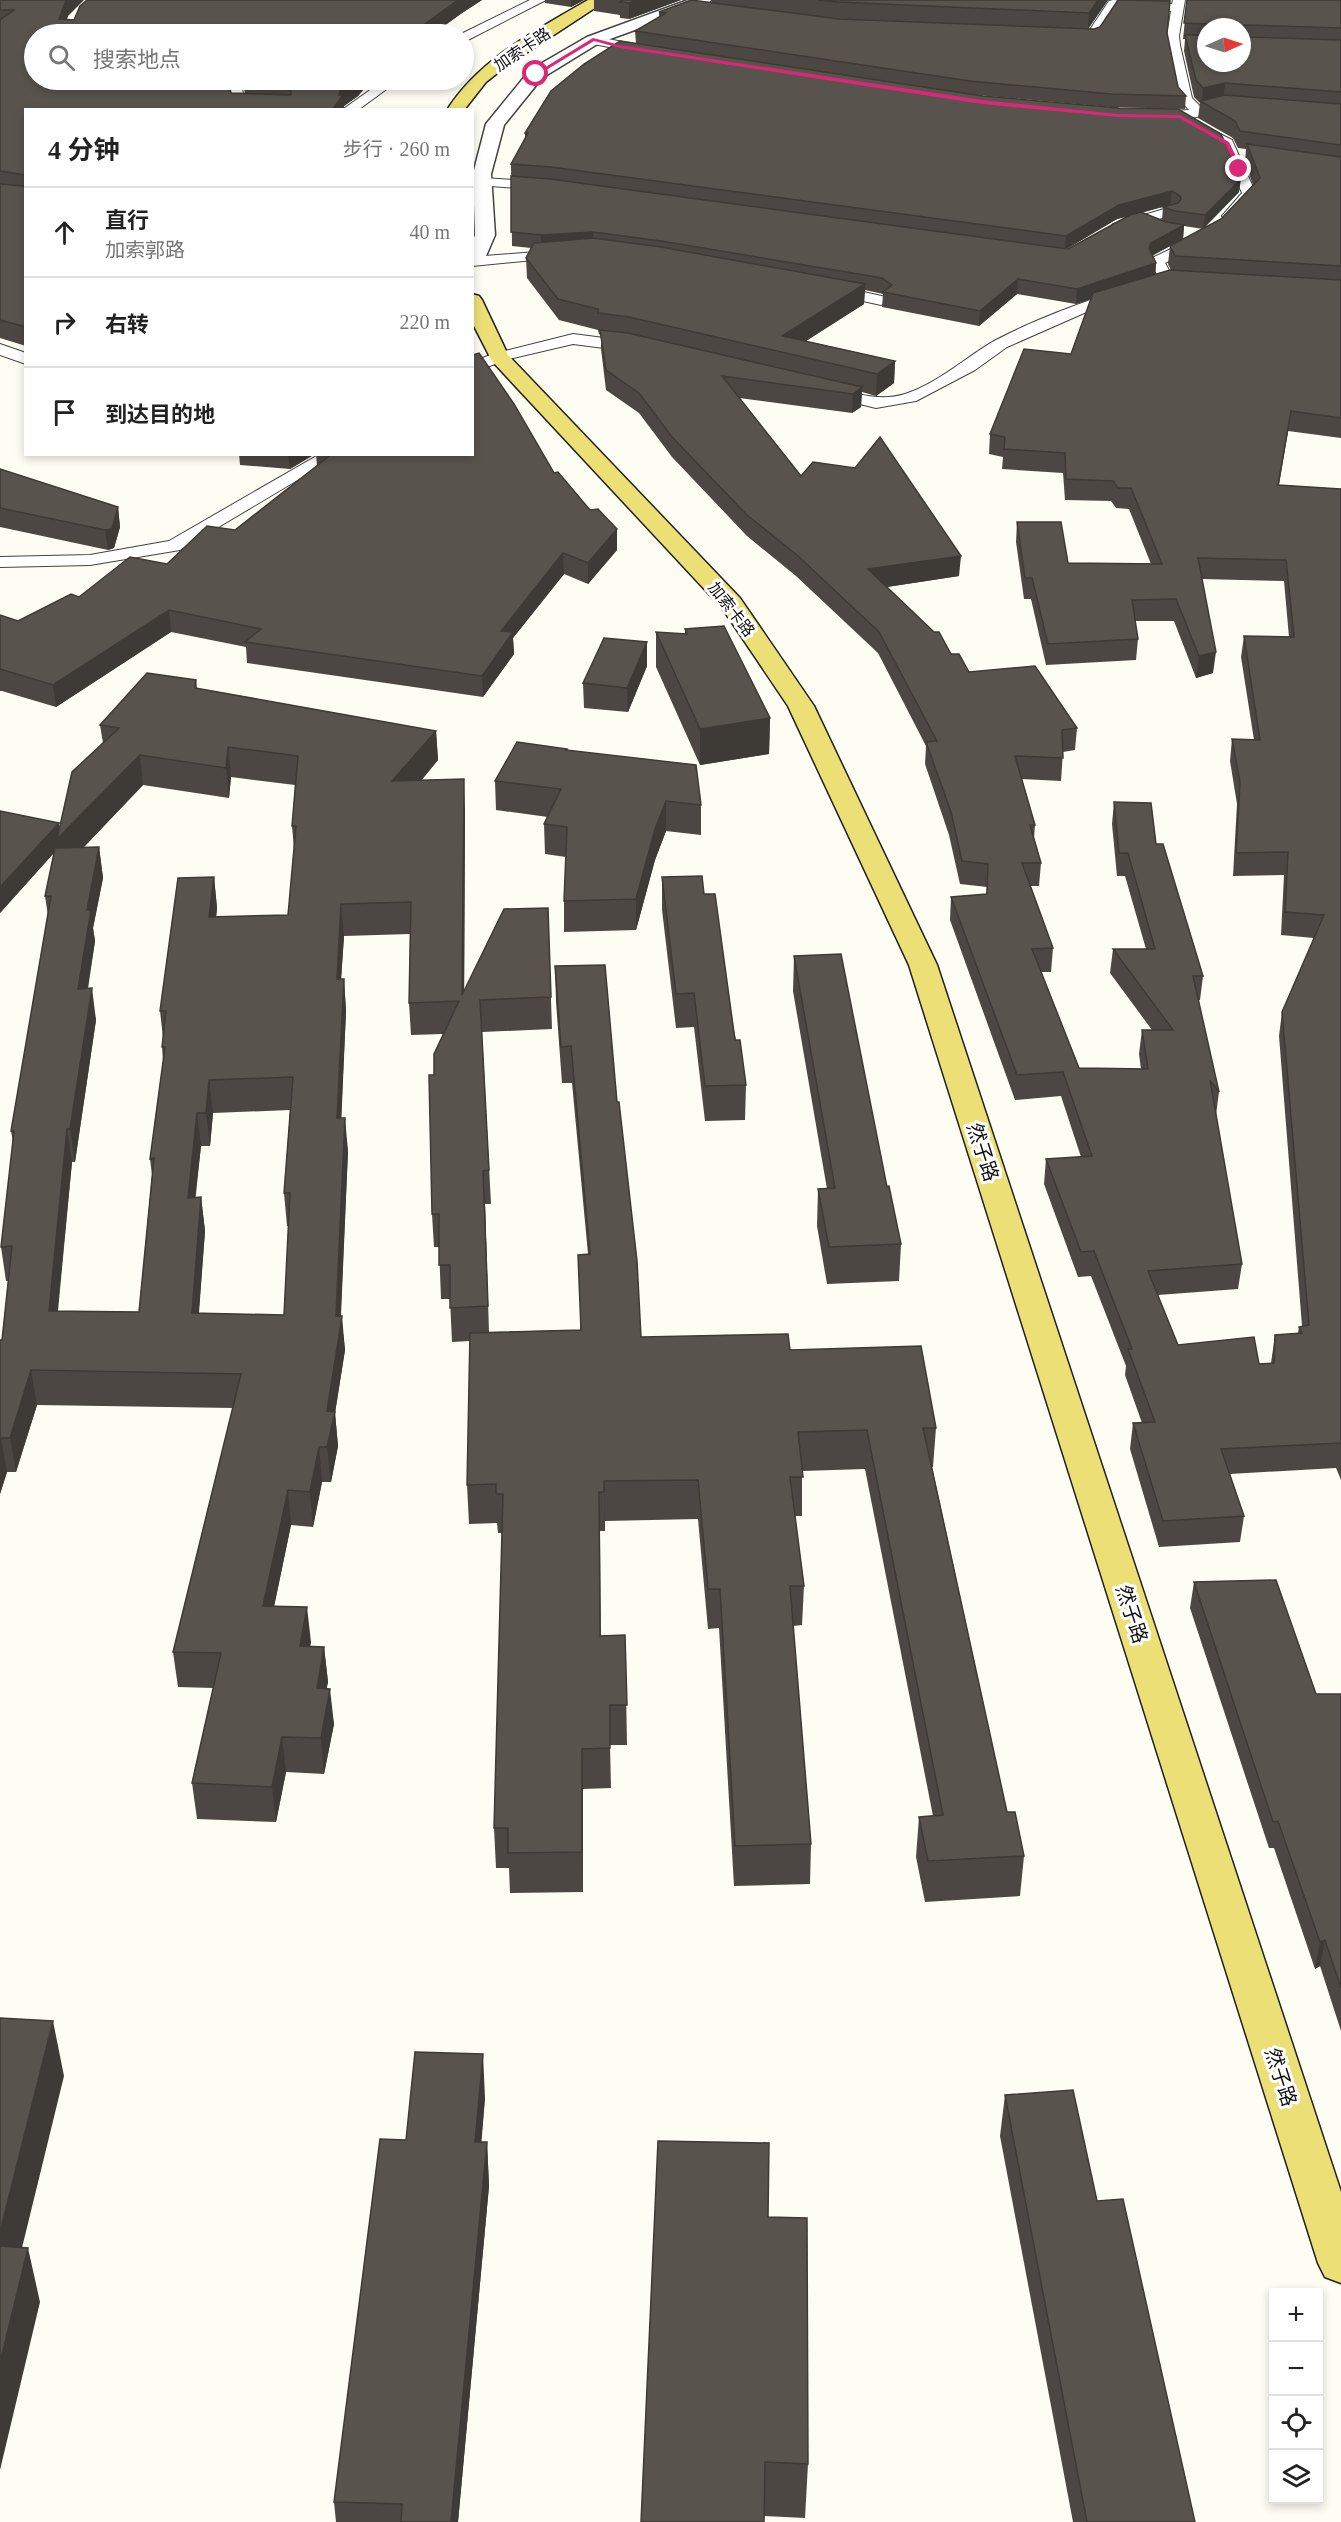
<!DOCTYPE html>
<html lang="zh">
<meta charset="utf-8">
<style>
body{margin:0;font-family:"Times New Roman","Noto Sans SC",serif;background:#f6f6f6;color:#222}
.controls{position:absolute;right:18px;bottom:18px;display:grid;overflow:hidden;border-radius:0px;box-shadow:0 3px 9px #0003}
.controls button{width:54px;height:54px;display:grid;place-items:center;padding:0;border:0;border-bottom:2px solid #e0e0e0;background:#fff;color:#222;font:30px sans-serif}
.compass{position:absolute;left:1197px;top:18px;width:54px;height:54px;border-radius:50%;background:#fff;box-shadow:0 3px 9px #0003;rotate:87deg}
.stop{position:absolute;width:18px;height:18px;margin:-14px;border:4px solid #db2777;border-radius:50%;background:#fff}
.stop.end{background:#db2777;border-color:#fff;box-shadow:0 2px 6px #0008}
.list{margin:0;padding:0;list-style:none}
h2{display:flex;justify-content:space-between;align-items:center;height:78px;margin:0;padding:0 24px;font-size:26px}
h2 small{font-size:20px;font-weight:400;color:#767676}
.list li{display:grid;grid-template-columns:39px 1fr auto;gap:18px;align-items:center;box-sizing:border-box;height:90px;padding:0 24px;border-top:2px solid #e0e0e0}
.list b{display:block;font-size:22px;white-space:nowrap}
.list p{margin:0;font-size:20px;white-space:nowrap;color:#767676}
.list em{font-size:20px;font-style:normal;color:#767676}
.icon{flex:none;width:33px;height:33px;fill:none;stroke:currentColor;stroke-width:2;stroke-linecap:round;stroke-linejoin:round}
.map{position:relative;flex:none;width:1341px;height:2522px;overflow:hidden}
.search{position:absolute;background:#fff;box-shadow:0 3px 9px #0003;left:24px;top:24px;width:450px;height:66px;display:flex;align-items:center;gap:15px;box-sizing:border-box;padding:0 21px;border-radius:33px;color:#767676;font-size:22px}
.panel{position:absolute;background:#fff;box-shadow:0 3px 9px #0003;left:24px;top:108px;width:450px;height:348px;border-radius:0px}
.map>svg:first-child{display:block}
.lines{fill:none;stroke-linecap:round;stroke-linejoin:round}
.service-casing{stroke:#434343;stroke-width:2}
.minor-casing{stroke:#434343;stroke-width:3}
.primary-casing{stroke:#212121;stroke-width:3}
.service{fill:#fff;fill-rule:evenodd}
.minor{fill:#fff;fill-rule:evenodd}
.primary{fill:#ecdf76;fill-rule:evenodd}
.wall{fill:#4c4742;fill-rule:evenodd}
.shaded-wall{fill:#3e3a36}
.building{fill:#58534d;stroke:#3e3a36;stroke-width:1.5;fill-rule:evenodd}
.route{fill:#db2777}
.labels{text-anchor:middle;stroke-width:6;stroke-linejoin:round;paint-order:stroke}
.far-street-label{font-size:16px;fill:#101010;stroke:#fff}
.street-label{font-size:20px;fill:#101010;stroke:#fff}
</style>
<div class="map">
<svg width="1341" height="2522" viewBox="0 0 1341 2522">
<rect width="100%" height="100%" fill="#fefdf4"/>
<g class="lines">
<g class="service-casing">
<path id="service" d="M530 0H546L464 42V34H461Z
M1113 0 1172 4 1173 0H1185L1179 36 1180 45 1192 98 1201 107 1223 102H1234L1241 106 1239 109 1180 120 1147 119 1145 116 1152 112 1189 110 1179 99 1168 45 1167 36 1171 11 1117 8 1097 38H1068L1062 34 1068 30 1089 31 1109 1Z
M593 36 648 47 654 51 648 55 589 43 587 40Z
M228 80H240L245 102 285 106 291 110 234 108Z
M384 80H399L358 110H342Z
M1194 121 1232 140 1256 194 1234 219 1229 220 1222 216 1242 193 1221 145 1189 128 1187 125Z
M483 178 545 182 552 186 545 190 478 185 476 182 478 179Z
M1171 207 1178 211 1176 214 1118 231 1111 227 1113 224Z
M1198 236 1203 237 1205 240 1203 243 1165 263 1175 281 1172 284H1162L1150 261 1152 258Z
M561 250 566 251 568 254 566 257 472 266V257Z
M832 285 886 297 889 300 881 305 827 293 824 290 827 287Z
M1120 291 1128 296 1125 299 1091 310 1007 347 975 370 916 401 876 408 823 395 821 392 829 387C854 393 880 402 905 394 939 383 967 356 996 340 1030 322 1083 301 1120 291Z
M573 334 635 342 643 347 635 352 573 344 505 360 472 373V362L493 354Z
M0 344 26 353V364L0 355Z
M320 454H341L180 550 90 565 0 567V557L90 555 169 541Z"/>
</g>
<g class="minor-casing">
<path id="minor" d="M688 0H711L709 3 599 43 542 78 504 125 491 174 495 235 486 256 472 261V243L475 235 473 174 486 124 530 70 587 37Z"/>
</g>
<g class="primary-casing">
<path id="primary" d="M588 0H607L505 67 486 82 464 110H447C480 58 537 30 588 0Z
M472 294 479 296 482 300 508 355 740 598 814 706 937 965 1341 2192V2283L1325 2277 1318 2263 909 965 788 706 722 608 492 361 472 322Z"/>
</g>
<use href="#service" class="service"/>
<use href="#minor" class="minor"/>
<use href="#primary" class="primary"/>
</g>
<path class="wall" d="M0 0 68 16 67 19 74 20 87 0H482L462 13 433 34H34L231 93H245L242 80H373L369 83 358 96 344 106 26 110V346L0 338Z
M545 0H584L571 7 545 3Z
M594 0H681L629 19 620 18V15L594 11Z
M712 0H1108L1088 29 839 19 1094 29 1100 27 1118 0H1171L1169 2 1167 33 1178 87 1186 96 1185 109 1110 107 977 95 1239 192 1204 228 1221 219 1253 185 1245 162 1246 149 1238 148 1233 138 1198 118 1200 103 1194 97 1184 51 1185 39H1183L1187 0H1341V438L1288 431 1279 485 1341 489V1480L1336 1468 1230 1474 1244 1516 1240 1542 1159 1547 1130 1449 1133 1423H1142L1125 1375 1126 1366 1091 1276 1078 1277 1044 1184 1046 1159 1081 1157 1061 1096 1015 1100 950 920 951 897 986 894 987 887 960 884 949 835 925 764 926 746 878 653 796 576 747 536 672 457 639 413 606 390 601 349V335L599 334 598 330 559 320 527 278 526 258 531 248 512 246 511 164 525 139V133L636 43 635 31 659 17V12L712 2ZM1206 27H1242L1206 63ZM1169 205 1163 207 1162 220 1141 213ZM1129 216 1068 249H1066L1117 219ZM1184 226 1203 229 1183 239ZM1170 246 1168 264 1171 270 1155 274 1156 263 1153 255ZM865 290 883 294 882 307 979 326 1017 294 1076 304 1091 299 1071 354 990 434 989 454 1003 457 1002 469 1063 473 1065 500 1111 501 1116 508 1129 509 1151 564 1068 563 1017 522 1016 542 1024 599H1031L1046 665 1136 660 1138 639 1135 621H1174L1196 678 1213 673 1202 579 1284 581 1289 637 1244 636 1241 657 1254 740 1232 739 1230 761 1237 804 1233 876 1284 875 1281 935 1314 938 1282 1012 1279 1036 1302 1326 1299 1327 1298 1333 1275 1335 1271 1363 1259 1364 1178 1345 1158 1295 1238 1289 1242 1264 1216 1115 1219 1092 1198 1000H1200L1203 976 1156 844 1114 802 1112 824 1117 876H1125L1146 949H1113L1110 973 1152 1030H1142L1139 1054 1141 1069 1079 1068 1041 972H1051L1053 948 1030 886H1039L1041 863 1034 838 1035 825 1022 779 1061 781 1063 752 1075 750 1077 728 969 672 887 587 959 576 801 476 739 398 852 413 861 407 862 392 876 396 894 383 895 361 806 341 864 304Z
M239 454H315L290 469 240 465Z
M316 454H472L554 473 617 550 588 584 564 574 513 638 514 654 483 697 247 663 246 647 171 632 56 707 2 691H0V615L18 621 167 564 235 530 317 466Z
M0 469 118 507 120 527 114 548 108 550 0 527Z
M685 629 770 718 769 754 700 765 656 667V632L685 634Z
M647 666 628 712 584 708 583 683Z
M196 680 197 688 436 731 438 760 421 781 465 810 464 991 548 908 552 1029 482 1032 491 1204H485L489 1332 580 1330 588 1254 572 1083H562L556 1002 555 966 617 1102 641 1337 790 1350 936 1428 933 1467H932L1007 1812 1024 1856 1020 1896 925 1902 916 1857 919 1817 933 1816 865 1469 802 1471V1516H795L804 1586 802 1625 793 1626 811 1844 810 1884 734 1886 719 1628 708 1629 698 1519 605 1521V1531H600L601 1636 625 1635 627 1745H610L611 1788 583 1789V1892L510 1893 509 1868H496L494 1828 502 1533H498L497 1523 469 1524 467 1485 470 1341 452 1342 450 1299H441L439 1247H434L432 1214 434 1075 443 1034 411 1035 409 1003 410 934 344 936 341 979H344L346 1011 341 1118 348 1151 341 1316 345 1350 335 1413 338 1446 331 1482H322L313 1527 291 1525 274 1606 311 1642 310 1646 324 1647 328 1682 326 1689 334 1724 324 1774 286 1772 276 1822 197 1819 192 1783 213 1688 178 1687 173 1652 233 1408 37 1405 16 1472H7L0 1494V1340H2L8 1281H6L1 1247 13 1142 11 1131 48 916 45 896 54 853 0 913V811L59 829 103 743 100 725ZM231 777 295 785 292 826 294 849 288 915 216 917 217 908 214 877 160 1011 163 1038 162 1047 163 1061 150 1159 152 1175 139 1312 58 1311 72 1162H75L96 1020 88 989 95 941 93 928 103 878 99 847 83 848 143 785 229 798ZM290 1110 284 1193 287 1226H289L284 1315 199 1313 205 1231 201 1197H195L201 1146H210L213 1113Z
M567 749V751L701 805V835L666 831 655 860 636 930 564 932V901L566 857 545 854 544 824 548 817 496 810 495 781Z
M662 877 704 894 746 1085 745 1120 705 1121 694 1027 676 1028 662 910Z
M794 956 887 1187 901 1244 899 1281 827 1284 817 1226 818 1189H827L793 991Z
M1194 1582 1316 1694H1341V2031L1320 1966 1315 1969 1274 1848H1269L1190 1608Z
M1005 2095 1097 2201 1195 2522H1073L1000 2136Z
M485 2098 481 2142H487L489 2186 458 2522H336L334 2502 406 2140Z
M768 2217 808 2464 805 2518 764 2516Z"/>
<path class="shaded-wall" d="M66 0H84L68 16 61 34 59 19Z
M458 0H482L462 13 433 34H411Z
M571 0H584L571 7Z
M638 0H681L629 19V3Z
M1098 0H1108L1088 29 1089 13Z
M356 80H373L369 83 358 96 344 106V110H332L340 91Z
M1225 83 1223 100 1202 102 1203 88Z
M1241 179 1239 192 1203 229 1205 215Z
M1172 191 1170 205 1117 219 1065 250 1066 236 1119 205Z
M1184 225 1183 239 1150 257 1149 248 1151 243Z
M593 232V246L541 250V235Z
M1156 263 1155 278 1076 304 1077 289Z
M1018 279 1017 294 979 326 980 311Z
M865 284 864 304 787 353 782 336Z
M895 361 894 383 876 396 877 374Z
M862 387 861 407 852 413 853 394Z
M1291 411 1288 431 1275 505 1278 485Z
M288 454H315L290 469Z
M118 507 120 527 114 548 108 550 105 530Z
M617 529V550L588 584V563Z
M563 553 564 574 513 638 514 654 483 697 482 676 501 631Z
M961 556 959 576 867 590 868 569Z
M169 610 171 632 56 707 53 685Z
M647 642V666L628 712 627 688Z
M1216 652 1213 673 1196 678 1199 656Z
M770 718 769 754 700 765V729Z
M436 731 438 760 394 812 392 781Z
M228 747 231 777 229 798 226 768Z
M140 755 143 785 62 870 58 848 0 913V887L59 823 60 836Z
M464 779 465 810 464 1027 462 995Z
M666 801V831L655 860 636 930V899L655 829Z
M99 847 103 878 93 928 95 941 82 1021 78 989 87 910Z
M214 877 217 908 213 949 209 917Z
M341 904 344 936 339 1011 337 979Z
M344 979 346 1011 340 1151 337 1118Z
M92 988 96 1020 75 1162 70 1129Z
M209 1080 213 1113 210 1146 206 1113Z
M197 1113 201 1146 192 1231 188 1198Z
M345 1118 348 1151 340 1328 342 1316 345 1350 335 1413 338 1446 331 1482 327 1447V1411L336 1316Z
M67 1129 72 1162 54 1345 49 1311Z
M483 1171 485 1204 489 1340 488 1306Z
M201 1197 205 1231 196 1347 192 1313Z
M31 1370 37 1405 16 1472 10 1438Z
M1 1438 7 1472 0 1494V1441Z
M319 1447 322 1482 313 1527 310 1492Z
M604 1481 605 1521V1531L604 1492Z
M288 1490 291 1525 267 1641 263 1606Z
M307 1607 311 1642 303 1681 300 1646Z
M324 1647 328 1682 320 1724 317 1688Z
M330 1689 334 1724 324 1774 321 1738Z
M282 1737 286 1772 276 1822 272 1787Z
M582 1749 583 1789V1892L582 1852Z
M1325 1940 1320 1966 1315 1969 1320 1942Z
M53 2021 64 2076 9 2301 0 2262V2232Z
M483 2054 485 2098 478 2185 475 2142Z
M487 2142 489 2186 458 2522H451Z
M28 2248 40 2302 0 2470V2363Z"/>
<path class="building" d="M0 0H66L59 19 74 20 80 6 87 0H458L411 34H34V80H228L231 93 291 95V91L284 87 245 83V80H356L340 91 339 95H343L332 110H26V176L25 175 0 171V20L14 10H0Z
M623 0H638L629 3 620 2Z
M691 0 839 19 1094 29 1100 27 1118 0 1170 1 1167 33 1178 87 1186 96 1111 94 970 81 635 31 666 13 659 12Z
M818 0H1098L1089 13 838 2Z
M1187 0H1341V28L1244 25 1242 27H1210L1208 24 1184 23Z
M1242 29 1244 37 1341 40V92L1225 83 1203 88 1196 80 1185 35H1206V63H1242Z
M620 41 983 96 1119 108 1178 109 1221 134 1241 179 1205 215 1175 211 1163 207 1178 203 1181 199 1180 196 1172 191 1119 205 1066 236 551 167 511 164 528 133H525L551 91 584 64Z
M1225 95 1341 104V145L1240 131 1235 121 1200 101Z
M1247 144 1341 157V266L1175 256 1170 246 1221 219 1260 178Z
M511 176 550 179 1068 249 1130 215 1141 212 1166 222 1184 225 1151 243 1149 248 1156 263 1077 289 1018 279 980 311 883 292 892 285 882 278 661 241 593 232 541 235 511 232Z
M0 184 23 186 26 185V327L0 320Z
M593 238 661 247 865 284 782 336 895 361 877 374 629 317 598 313V309L558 299 526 258 534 243Z
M1170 270 1341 280V418L1291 411 1278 485 1341 489V1443L1221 1449 1244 1516 1163 1521 1133 1423 1155 1422 1128 1349H1132L1094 1251 1081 1252 1046 1159 1092 1156 1063 1072 1017 1075 951 897 987 894 988 864 962 861 951 812 926 742 937 741 879 632 797 555 747 515 672 437 639 393 606 370 600 330 628 333 862 387 853 394 722 376 801 476 813 462 855 468 880 437 961 556 868 569 934 632H939L951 654H959L969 672 1035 666 1077 728 1062 730 1063 758 1015 756 1035 825H1030L1041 863H1022L1053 948 1032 949 1079 1068 1148 1069 1142 1030H1173L1113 949H1155L1128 853H1119L1114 802 1151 803 1156 844H1163L1203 976H1193L1219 1092 1210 1080 1242 1264 1148 1271 1178 1345 1254 1337 1259 1364 1274 1363 1275 1335 1302 1333 1299 1327 1309 1325 1282 1012 1324 915 1285 912 1288 852 1236 853 1240 782 1232 739 1260 740 1244 636 1294 637 1286 560 1198 558 1216 652 1199 656 1176 599 1132 600 1138 639 1048 644 1032 578H1025L1017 522H1061L1068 563 1162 564 1131 488H1118L1113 481 1066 479 1065 453 1004 449 1005 437 990 434 1024 349 1071 354 1093 293Z
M479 353 514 404 554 473 558 472 590 510 598 509 617 529 588 563 563 553 501 631 513 632 482 676 245 642 261 629 169 610 53 685 0 669V615L18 621 71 594 79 597 130 557 167 564 207 526 235 530 332 454H472V355Z
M0 469 118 507 112 529 105 530 0 508Z
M724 626 770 718 700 729 656 632 687 634 685 629Z
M604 638 647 642 627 688 583 683Z
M147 673 196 680 195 688 436 731 392 781 464 779 462 995 504 909 548 908 551 997 480 1000 489 1170 483 1171 488 1306 450 1308V1265H439V1214H432L429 1075H434V1054L459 1001 409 1003 411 902 341 904 337 979H344L337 1118H345L336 1316H342L327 1411 335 1412 327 1447H319L310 1492 288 1490 263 1606 307 1607 300 1646 324 1647 317 1688 330 1689 321 1738 282 1737 272 1787 192 1783 221 1653 173 1652 241 1374 31 1370 10 1438H1L0 1441V1340H2L12 1246 1 1247 14 1131H11L51 896H45L55 848 99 847 87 910H91L78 989 92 988 70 1129H67L49 1311 139 1312 154 1158 150 1159 165 1047H162L166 1011H160L178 878 214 877 209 917 288 915 296 826H292L298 756 228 747 226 768 140 755 57 839 72 772 119 728 100 725ZM293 1077 284 1193H290L284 1315 192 1313 201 1197 188 1198 197 1113H206L209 1080Z
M517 742 567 749 566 750 696 765 701 805 666 801 655 829 636 899 564 901 567 827 544 824 561 789 495 781Z
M0 811 59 823 0 887Z
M702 876 704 894H715L735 1040H740L746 1085 705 1086 694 993 676 994 662 877Z
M841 954 887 1187 889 1186 901 1244 829 1247 818 1189 835 1188 794 956Z
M605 965 617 1102H619L637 1261 641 1337 788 1334 790 1350 921 1346 936 1428H923L1007 1812H1015L1024 1856 928 1861 919 1817 943 1815 867 1430 798 1432 803 1477H790L804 1586H790L811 1844 735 1846 720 1589H708L698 1480 604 1481V1492H599L600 1636 625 1635 627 1705H610V1748L582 1749V1852L508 1853V1828H494L503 1494H496V1484L467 1485 470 1333 581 1330 578 1255 590 1254 571 1046 561 1047 555 966Z
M1276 1580 1316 1694H1341V1988L1325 1940 1320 1942 1278 1821 1273 1822 1194 1582Z
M0 2018 53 2021 0 2232Z
M415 2052 483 2054 475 2142H487L451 2522H401L402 2504 334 2502 380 2139 406 2140Z
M1073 2090 1097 2201 1123 2199 1195 2522H1087L1005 2095Z
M658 2141 769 2143 768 2217 807 2218 808 2464 765 2462 764 2522H641Z
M0 2246 28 2248 0 2363Z"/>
<path class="route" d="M593 38 620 45 982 100 1118 114 1180 115 1229 142 1242 169 1237 170 1225 144 1179 118 1118 117 982 104 620 48 594 41 538 75 534 74Z"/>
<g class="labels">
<g class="far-street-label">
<text transform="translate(522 49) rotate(-34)" y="6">加索卡路</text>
<text transform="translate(732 609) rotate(52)" y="6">加索卡路</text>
</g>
<g class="street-label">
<text transform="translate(983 1152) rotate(72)" y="7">然子路</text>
<text transform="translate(1132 1614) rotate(72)" y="7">然子路</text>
<text transform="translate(1281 2077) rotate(72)" y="7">然子路</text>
</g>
</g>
</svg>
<div class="controls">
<button>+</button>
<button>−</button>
<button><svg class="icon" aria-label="locate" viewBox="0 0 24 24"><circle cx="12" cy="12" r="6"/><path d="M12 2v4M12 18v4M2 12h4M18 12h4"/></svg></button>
<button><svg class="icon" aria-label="layers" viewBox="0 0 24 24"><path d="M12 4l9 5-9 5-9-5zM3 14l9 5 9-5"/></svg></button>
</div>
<svg class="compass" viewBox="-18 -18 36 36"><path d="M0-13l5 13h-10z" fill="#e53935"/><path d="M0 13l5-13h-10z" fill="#767676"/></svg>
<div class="stop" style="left:536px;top:74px"></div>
<div class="stop end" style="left:1239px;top:169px"></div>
<div class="search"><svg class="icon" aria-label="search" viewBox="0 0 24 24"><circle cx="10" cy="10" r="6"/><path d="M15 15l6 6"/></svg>搜索地点</div>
<section class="panel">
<h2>4 分钟<small>步行 · 260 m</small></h2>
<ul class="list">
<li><svg class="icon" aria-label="ahead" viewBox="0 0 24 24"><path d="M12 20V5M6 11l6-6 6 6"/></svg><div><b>直行</b><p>加索郭路</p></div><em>40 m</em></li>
<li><svg class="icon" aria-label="right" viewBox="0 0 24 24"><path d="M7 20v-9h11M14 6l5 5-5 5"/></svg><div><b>右转</b></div><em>220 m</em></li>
<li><svg class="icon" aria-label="arrive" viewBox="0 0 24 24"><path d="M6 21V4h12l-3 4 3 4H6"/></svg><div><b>到达目的地</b></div></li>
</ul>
</section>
</div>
